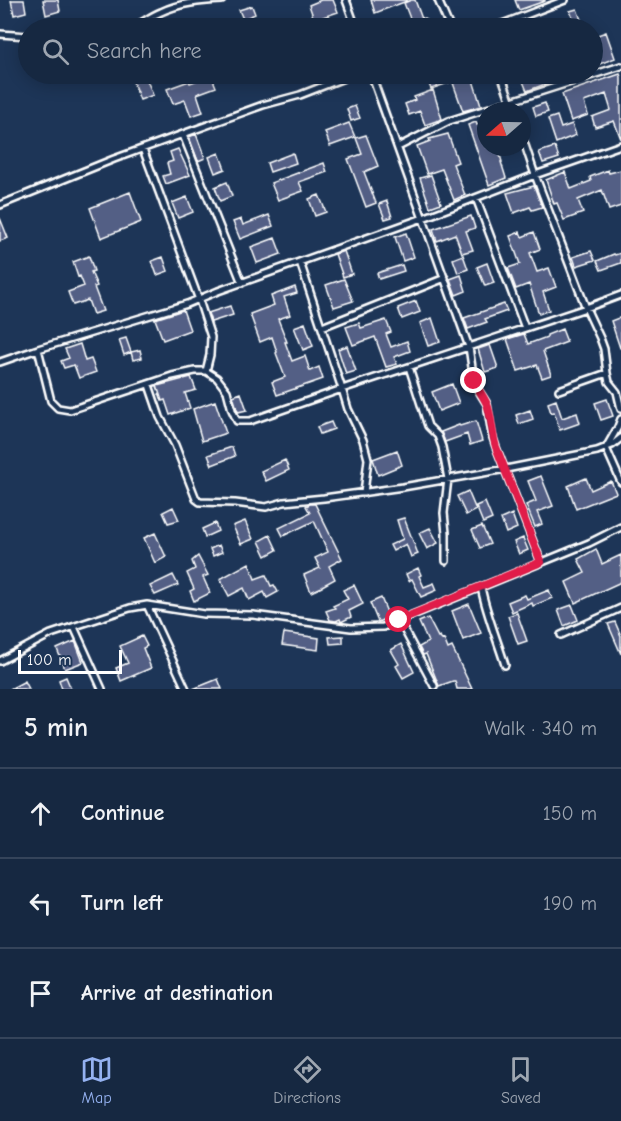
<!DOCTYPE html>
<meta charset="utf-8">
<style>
body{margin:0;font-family:"Comic Neue",sans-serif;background:#1f3048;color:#f1f3f6}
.compass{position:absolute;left:477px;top:102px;width:54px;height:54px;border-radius:50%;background:#162841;box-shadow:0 3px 15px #0003;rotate:250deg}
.scale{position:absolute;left:18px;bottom:15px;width:104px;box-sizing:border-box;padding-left:6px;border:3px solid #fff;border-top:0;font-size:16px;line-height:21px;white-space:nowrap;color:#fff;-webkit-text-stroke:4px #1d3557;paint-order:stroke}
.stop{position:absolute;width:18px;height:18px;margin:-14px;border:4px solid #e11d48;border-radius:50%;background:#fff}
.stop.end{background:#e11d48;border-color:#fff;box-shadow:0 2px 6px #0008}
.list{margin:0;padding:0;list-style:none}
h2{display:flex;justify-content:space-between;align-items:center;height:78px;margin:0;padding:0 24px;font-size:26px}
h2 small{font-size:20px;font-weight:400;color:#9ea6b1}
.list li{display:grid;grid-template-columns:39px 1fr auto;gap:18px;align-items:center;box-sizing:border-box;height:90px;padding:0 24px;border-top:2px solid #35445a}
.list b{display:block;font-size:22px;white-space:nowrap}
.list em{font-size:20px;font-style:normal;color:#9ea6b1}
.icon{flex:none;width:33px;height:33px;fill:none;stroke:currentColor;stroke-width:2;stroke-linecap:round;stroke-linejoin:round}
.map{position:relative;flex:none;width:621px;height:689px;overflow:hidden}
.search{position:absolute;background:#162841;box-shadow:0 3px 15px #0003;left:18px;right:18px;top:18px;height:66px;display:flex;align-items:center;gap:15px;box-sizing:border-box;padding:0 21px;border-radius:33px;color:#9ea6b1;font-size:22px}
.sheet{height:348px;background:#162841}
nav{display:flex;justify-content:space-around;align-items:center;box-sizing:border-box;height:84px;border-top:2px solid #35445a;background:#162841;font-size:16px;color:#9ea6b1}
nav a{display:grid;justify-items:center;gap:3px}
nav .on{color:#95b2f1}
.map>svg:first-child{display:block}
.building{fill:#535e85;stroke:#fff;stroke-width:1.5}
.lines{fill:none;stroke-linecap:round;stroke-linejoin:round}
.street-casing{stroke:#fff;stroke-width:10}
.street{stroke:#1d3557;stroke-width:5}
.route{stroke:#e11d48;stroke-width:8}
</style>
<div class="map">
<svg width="621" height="689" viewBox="0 0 621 689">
<rect width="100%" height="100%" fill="#1d3557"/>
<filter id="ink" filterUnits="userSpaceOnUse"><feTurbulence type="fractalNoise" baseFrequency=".0167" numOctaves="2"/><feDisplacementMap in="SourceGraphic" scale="12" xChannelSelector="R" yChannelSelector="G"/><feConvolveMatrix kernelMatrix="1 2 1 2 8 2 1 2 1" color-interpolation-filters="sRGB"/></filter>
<g filter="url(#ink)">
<path class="building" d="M11 0H24L26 12 14 15Z
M43 0H58L60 11 46 15Z
M321 0H333L338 12 323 17 328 28H317L309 5Z
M371 0H407V1L375 13Z
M411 0H415L422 19 425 18 429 28H392L411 21 404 3Z
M515 0H545V1L519 10Z
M252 6 255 14 243 19 239 10Z
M577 9 583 25 584 28H577L570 11Z
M606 32 615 58 592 67V37Z
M425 74H448L451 82 431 89Z
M520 74H556L558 79 527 91Z
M620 74 621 77V139L614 121 595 127 592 117 611 110 606 94 584 102 588 115 571 121 562 94Z
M211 75 216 87 197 94 203 112 191 116 185 100 173 104 167 89 189 81 190 83Z
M472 77 481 106 463 111 453 83Z
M146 78 153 95 140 100 133 82Z
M433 90 442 119 425 125 420 111 409 115 405 104 415 100 414 97Z
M545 103 548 112 536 116 533 107Z
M355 106 360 118 351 121 347 109Z
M557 116 561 128 572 124 576 135 556 143 548 119Z
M476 122 477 125 486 122V147H521L500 155 502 162H501L506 178 489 185 468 125Z
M349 123 355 137 330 146 325 132Z
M196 134 205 158 198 161 189 137Z
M448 134 458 162 453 164 465 195 454 200 442 169 427 174 417 146 430 141 429 139Z
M366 135 378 166 364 172 376 203 366 207 348 159 362 154 356 138Z
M555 147 559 158 543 163 539 152Z
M178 149 190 175 166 184 163 176 170 174 167 163 173 161 170 152Z
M219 153 225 169 215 173 209 157Z
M293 153 296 163 270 172 267 163Z
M324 163 327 172 299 182 303 191 278 200 271 183Z
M608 170 609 173 621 170V206L609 210 602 190 578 200 583 213 564 220 557 203 554 204 546 180 565 172 571 189 591 181 590 177Z
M431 175 441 203 430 207 420 178Z
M227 182 232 196 220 201 215 187Z
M534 186 542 207 532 210 530 207 514 213 507 193Z
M130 192 141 222 101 238 90 208Z
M319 195 326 212 315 216 309 199Z
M187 197 193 212 178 218 172 203Z
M387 201 392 217 385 219 379 204Z
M269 215 273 226 240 239 233 222 241 219 243 225Z
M471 216 475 228 466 231 473 250 462 253 455 234 437 241 433 229Z
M0 218 8 238 0 241Z
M520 232 522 237 534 232 540 249 530 253 537 272 549 268 556 287 543 292 549 310 539 314 529 284 516 289 508 268 520 264 510 236Z
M406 233 414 257 403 261 395 237Z
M275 238 281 254 257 263 251 247Z
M344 251 352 274 343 277 335 254Z
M591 251 595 260 576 266 573 257Z
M621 253V263L601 270 597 261 614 254 615 255Z
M463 255 468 269 458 273 453 259Z
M89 256 94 271 91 272 97 286 94 287 103 311 93 314 88 300 73 305 68 292 84 286 80 276 78 277 73 262Z
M163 257 168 271 157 275 152 261Z
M487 263 494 283 485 286 477 267Z
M402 265 404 271 379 279 377 273Z
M461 275 466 291 456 295 450 279Z
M344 279 353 301 334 307 326 285Z
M295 287 297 293 284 297 290 315 278 319 287 342H285L292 361 305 356 310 371 319 367 323 379 277 395 272 382 285 377 276 353 277 352 272 337 260 342 250 314 274 305 271 296Z
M416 301 420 312 402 319 398 308Z
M504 304 507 311 485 319 487 322 468 329 464 318Z
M230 306 233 315 211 322 208 313Z
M183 310 190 330 163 340 155 319Z
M621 317V348H620L611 321Z
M432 318 440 342 428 346 420 323Z
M386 320 391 332 386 334 391 347 407 341 410 351 394 357 397 364 386 367 375 337 353 345 346 327 359 323 361 328Z
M305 323 313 346 303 350 294 327Z
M562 329 567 342 543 351 551 375 542 378 537 365 518 371 507 339 524 334 528 344 547 337V335Z
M126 338 131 352 124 355 119 340Z
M80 344 85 361 91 359 96 372 79 378 74 365 64 368 61 361 69 358 65 349Z
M490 345 498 368 485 372 478 349Z
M347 346 356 371 346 374 338 349Z
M140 350 142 358 133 360 131 352Z
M191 377 196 390 185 393 190 408 170 415 165 400 162 401 157 386Z
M452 384 459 403 439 411 432 392Z
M241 393 247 410 238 412 233 396Z
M607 399 613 416 601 420 595 403Z
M556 400 562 418 577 413 580 423 560 430 554 412 551 413 548 403Z
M215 401 226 433 202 441 193 409Z
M530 410 533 419 519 424 516 415Z
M476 421 482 441 470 445 467 434 445 442 441 432 459 425 460 426Z
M331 422 334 429 320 434 317 427Z
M232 447 235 456 212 465 208 455Z
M397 450 402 465 378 475 373 459Z
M285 460 289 470 266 481 261 471Z
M541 476 553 506 537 512 542 524 535 527 526 505 536 501 528 481Z
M586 478 591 490 611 481 616 493 576 509 568 486Z
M468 491 476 510 466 515 457 496Z
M485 502 492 519 483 523 476 506Z
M310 504H315L342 559 329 566 335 579 322 586V587L311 592 304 575 320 568 315 558 328 552 314 521 283 536 279 528 310 513 306 506Z
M173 507 179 520 168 523 163 512Z
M512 514 517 528 506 533 501 519Z
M404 518 418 554 411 557 406 544 393 551 390 545 403 539 397 520Z
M245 521 253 539 241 544 233 526Z
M215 523 218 531 205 537 202 529Z
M482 526 490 544 480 548 472 530Z
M430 528 438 543 427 549 419 533Z
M155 533 166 557 155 563 144 538Z
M270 535 277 550 266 556 259 541Z
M523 538 528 550 519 554 514 542Z
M219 545 222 552 213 556 210 549Z
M596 549 602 564 621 555V582L575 603 566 582 585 573 578 559Z
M198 556 208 575 203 577 210 593 194 601 190 591 194 589 187 573 195 569 192 561Z
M249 563 255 579 266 575 271 586 274 585 278 592 267 598 264 592 249 600 244 588 229 596 220 579Z
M418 568 421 575 419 576 424 587 434 583 437 590 421 597 412 579 409 581 406 574Z
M173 575 178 585 155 595 150 586Z
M354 585 363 604 349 611 351 617 341 622 340 619 336 621 330 620 326 611 335 608 333 606 348 599 343 590Z
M549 590 552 598 533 606 532 603 512 612 508 602 525 595 527 599Z
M381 598 389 617 378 622 370 603Z
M469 604 481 633 463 640 452 611Z
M572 605 578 620 564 626 558 610Z
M517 613 527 641 518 644 508 616Z
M428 618 438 637 440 636 442 640 444 639 448 649 452 647 472 689H457L455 681H453L439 686 426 654 423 655 419 647 428 642 419 622Z
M615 622 621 636V654L608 624Z
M284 633 319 638 318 650 282 645Z
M142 636 147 646 143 648 151 668 121 681 116 668 128 663 120 646Z
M343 636V643L330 644 329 637Z
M75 641 83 662 65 669 57 649Z
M401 644 414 672 403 678 396 666 399 664 391 650Z
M66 677 71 689H62L59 680Z
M218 679 222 689H193Z
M25 681 29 689H10Z"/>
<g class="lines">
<g class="street-casing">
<path id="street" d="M346 0 356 28
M438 0 450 28
M132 28C142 23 151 16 161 12 180 3 201 1 222 0
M492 28 565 0
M0 34 28 36
M371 74 469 347 474 381 477 388 487 404 492 435 496 447 541 562
M501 74 514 111
M183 135 242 283
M522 136 535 175 586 308 600 338 604 349 607 373 609 382 617 392 621 409
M398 147 449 121 621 66
M143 149 199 300 211 337 210 355 206 371
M476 198 525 328
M0 205 114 159 263 105 300 95 354 74
M300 262 342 389 586 308 621 295
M322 327 445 278
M38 349 51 401 58 408 70 410 172 376 195 371H206L217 378 227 391 232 410 237 421H250L342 389 348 409 363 440 368 459 364 493
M0 362 38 349 187 304 218 291 423 218 535 175 621 145
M409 367 426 420 428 426 438 436 442 447 448 479 444 513 446 533V561
M149 385 160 417 175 445 196 499 200 502 235 503 266 507 284 502 324 498 403 487 506 469 597 451 612 445 621 438
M559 390 607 373
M621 419 618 427 606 448 621 482
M481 587C486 613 497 639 505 665
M147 605 186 689
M399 620 434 686
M74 627 102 689
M561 635 621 608
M0 661 51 634 130 608 147 605 204 614 253 615 351 628 383 627 589 543 621 527"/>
</g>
<use href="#street" class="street"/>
</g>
</g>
<g class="lines" filter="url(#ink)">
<path class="route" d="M399 620 541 562 496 447C492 434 492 420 488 407 485 398 478 390 474 381"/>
</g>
</svg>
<svg class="compass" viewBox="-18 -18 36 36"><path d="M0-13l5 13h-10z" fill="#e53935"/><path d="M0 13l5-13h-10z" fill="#9ea6b1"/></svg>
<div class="scale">100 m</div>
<div class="stop" style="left:399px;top:620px"></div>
<div class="stop end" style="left:474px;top:381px"></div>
<div class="search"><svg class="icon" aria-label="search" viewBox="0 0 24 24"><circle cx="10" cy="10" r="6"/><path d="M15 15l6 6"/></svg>Search here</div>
</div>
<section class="sheet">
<h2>5 min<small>Walk · 340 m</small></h2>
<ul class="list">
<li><svg class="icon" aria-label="ahead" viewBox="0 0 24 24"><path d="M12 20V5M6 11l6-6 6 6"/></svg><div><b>Continue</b></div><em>150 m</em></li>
<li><svg class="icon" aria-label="left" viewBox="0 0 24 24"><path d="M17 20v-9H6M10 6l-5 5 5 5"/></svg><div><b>Turn left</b></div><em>190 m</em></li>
<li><svg class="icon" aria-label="arrive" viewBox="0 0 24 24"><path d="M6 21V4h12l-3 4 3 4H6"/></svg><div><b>Arrive at destination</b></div></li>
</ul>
</section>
<nav>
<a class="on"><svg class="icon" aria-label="map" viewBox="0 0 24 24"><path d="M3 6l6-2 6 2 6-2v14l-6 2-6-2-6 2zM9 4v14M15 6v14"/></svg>Map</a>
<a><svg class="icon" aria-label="directions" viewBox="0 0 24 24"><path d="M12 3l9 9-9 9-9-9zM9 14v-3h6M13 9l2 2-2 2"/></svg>Directions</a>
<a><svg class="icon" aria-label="saved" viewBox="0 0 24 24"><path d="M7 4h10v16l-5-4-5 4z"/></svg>Saved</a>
</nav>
